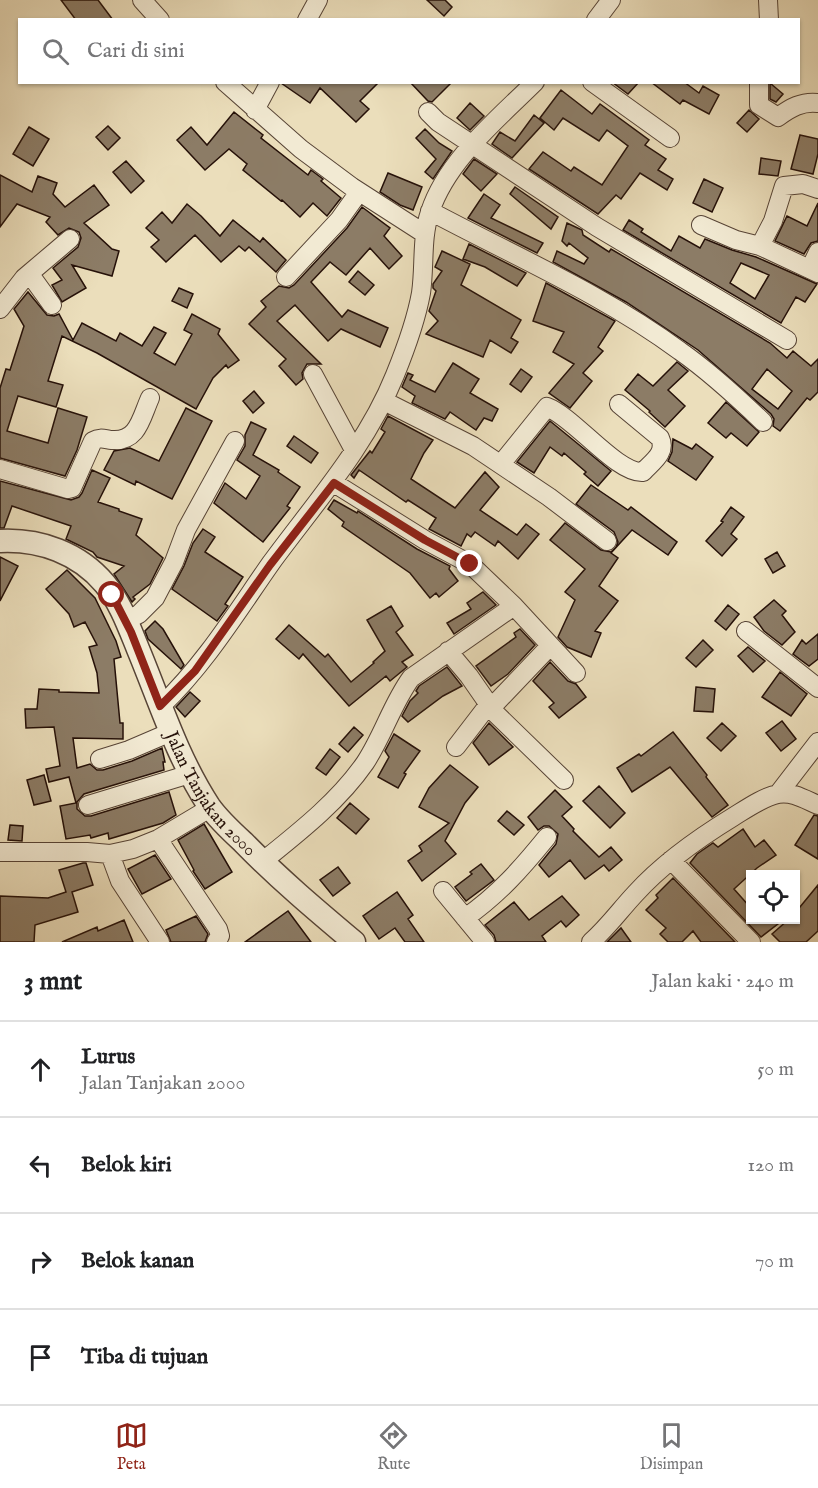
<!DOCTYPE html>
<html lang="id">
<meta charset="utf-8">
<style>
body{margin:0;font-family:"IM FELL English",serif;background:#f6f6f6;color:#202124}
.controls{position:absolute;right:18px;bottom:18px;display:grid;overflow:hidden;border-radius:0px;box-shadow:0 2px 4px #0004}
.controls button{width:54px;height:54px;display:grid;place-items:center;padding:0;border:0;border-bottom:2px solid #e0e0e0;background:#fff;color:#202124;font:30px sans-serif}
.stop{position:absolute;width:18px;height:18px;margin:-14px;border:4px solid #8f2418;border-radius:50%;background:#fff}
.stop.end{background:#8f2418;border-color:#fff;box-shadow:0 2px 6px #0008}
.list{margin:0;padding:0;list-style:none}
h2{display:flex;justify-content:space-between;align-items:center;height:78px;margin:0;padding:0 24px;font-size:26px}
h2 small{font-size:20px;font-weight:400;color:#757577}
.list li{display:grid;grid-template-columns:39px 1fr auto;gap:18px;align-items:center;box-sizing:border-box;height:96px;padding:0 24px;border-top:2px solid #e0e0e0}
.list b{display:block;font-size:22px;white-space:nowrap}
.list p{margin:0;font-size:20px;white-space:nowrap;color:#757577}
.list em{font-size:20px;font-style:normal;color:#757577}
.icon{flex:none;width:33px;height:33px;fill:none;stroke:currentColor;stroke-width:2;stroke-linecap:round;stroke-linejoin:round}
.map{position:relative;flex:none;width:818px;height:942px;overflow:hidden}
.search{position:absolute;background:#fff;box-shadow:0 2px 4px #0004;left:18px;right:18px;top:18px;height:66px;display:flex;align-items:center;gap:15px;box-sizing:border-box;padding:0 21px;border-radius:0px;color:#757577;font-size:22px}
.sheet{height:462px;background:#fff}
nav{display:flex;justify-content:space-around;align-items:center;box-sizing:border-box;height:84px;border-top:2px solid #e0e0e0;background:#fff;font-size:16px;color:#757577}
nav a{display:grid;justify-items:center;gap:3px}
nav .on{color:#8f2418}
.map>svg:first-child{display:block}
.building{fill:#8c7c66;stroke:#261109;stroke-width:1.5;fill-rule:evenodd}
.lines{fill:none;stroke-linecap:round;stroke-linejoin:round}
.minor-casing{stroke:#574436;stroke-width:20}
.tertiary-casing{stroke:#574436;stroke-width:25}
.minor{stroke:#f2ead3;stroke-width:18}
.tertiary{stroke:#f2ead3;stroke-width:22}
.route{stroke:#8f2418;stroke-width:8}
.labels{text-anchor:middle;stroke-width:4.5;stroke-linejoin:round;paint-order:stroke}
.street-label{font-size:18px;fill:#261109;stroke:#f2ead3}
</style>
<div class="map">
<svg width="818" height="942" viewBox="0 0 818 942">
<rect width="100%" height="100%" fill="#ebdebb"/>
<filter id="stains"><feTurbulence type="fractalNoise" baseFrequency=".00333" numOctaves="4"/><feColorMatrix values="0 0 0 0 .2 0 0 0 0 .09 0 0 0 0 .02 0 0 0 .5 -.17"/></filter>
<radialGradient id="worn" r=".72"><stop offset=".6" stop-color="#630" stop-opacity="0"/><stop offset="1" stop-color="#630" stop-opacity=".3"/></radialGradient>
<path class="building" d="M61 0H98L113 20H76Z
M427 0H445L452 7 444 16Z
M324 82H379L360 101 369 109 356 122 320 88 310 103 281 83Z
M410 82H452L432 102 428 101Z
M612 82H639L628 94Z
M651 82H684L699 93 703 86 719 95 709 114 683 100 680 104Z
M770 83 783 94 776 102 770 99Z
M561 90 592 114 600 104 649 140 645 145 666 159 658 170 673 179 667 190 640 173 621 199 616 195 598 214 529 169 543 152 571 171 574 167 602 185 628 146 607 130 599 141 563 118 554 130 540 118Z
M470 103 484 116 470 130 457 118Z
M749 110 759 119 747 132 737 123Z
M234 112 263 135 261 138 308 175 311 170 323 179 321 181 341 198 327 216 313 203 300 217 282 200 281 201 243 170 247 164 229 149 205 170 177 140 191 127 207 145Z
M534 115 544 123 512 158 492 144 500 132 515 141Z
M108 126 120 138 108 150 96 137Z
M29 127 49 139 33 166 13 154Z
M425 129 439 143 452 151 433 179 425 172 436 159 416 138Z
M800 135 818 139V154L813 174 791 169Z
M761 158 781 161 778 176 759 174Z
M474 159 497 174 481 191 463 174Z
M126 161 144 181 131 193 113 172Z
M388 173 422 187 413 210 400 205 380 192Z
M0 175 32 192 38 176 57 183 53 194 65 207 94 185 109 205 84 223 112 249 119 251 112 276 72 265 86 288 62 302 52 285 62 280 53 268 78 247 81 238 79 232 69 228 58 235 46 222 50 217 17 204 0 227Z
M704 179 723 188 712 212 693 203Z
M515 187 558 217 551 229 510 194Z
M484 194 500 205 491 218 543 243 537 253 468 218Z
M818 203V241L811 243 804 254 775 241 787 216 807 226Z
M187 204 201 216 220 236 233 220 260 242 263 238 286 260 276 272 249 247 245 251 239 246 221 262 195 235 166 262 151 247 159 240 146 228 162 212 172 223Z
M362 207 390 228 384 236 402 256 389 269 370 248 346 275 330 262 311 282 342 317 348 310 388 328 380 347 341 329 328 341 295 305 277 321 321 364H307L302 373 303 379 296 385 279 366 286 359 249 324 266 307 261 301 279 286 289 288 294 285 347 228Z
M629 220 643 229 641 232 671 251 679 236 700 248 705 239 732 250 756 257 817 284 805 302 796 297 781 323 623 230ZM741 263 769 275 755 299 730 283Z
M567 223 582 230 583 235 609 252 611 249 770 343 787 358 793 351 811 366 818 359V392L810 400 807 398 780 431 773 426 774 419 771 414 698 350 626 302 553 262 557 251 584 264 588 258 569 243 567 246 562 241ZM767 369 792 391 778 409 752 389Z
M469 244 526 273 517 286 485 267 463 259Z
M442 251 470 264 461 285 521 320 511 338 518 342 511 353 490 340 483 357 426 334 438 321 429 311 436 291 433 288V284L442 271 435 267Z
M358 271 374 285 365 295 349 282Z
M546 283 615 321 598 347 603 351 583 373 592 381 570 408 549 393 574 364 553 352 564 332 533 321Z
M179 288 193 294 187 308 172 301Z
M28 292 47 315 54 316 59 314 73 340 82 323 116 341 120 333 142 346 154 327 166 333 154 353 175 365 192 334 184 330 192 314 220 329 218 334 239 360 228 368 226 365 213 378 196 409 97 353 62 336 48 381 63 385 56 407 18 396 7 431 48 443 58 408 87 417 77 450 65 476 0 458V388L6 369 10 370 24 326 14 309Z
M677 362 688 371 668 390 685 406 665 427 649 412 650 411 625 390 638 374 653 386Z
M453 363 479 379 470 393 498 409 492 421 484 418 476 430 450 412 445 419 412 403 415 396 402 387 408 373 413 375 410 380 435 392Z
M521 369 532 377 521 392 510 384Z
M254 391 264 403 253 413 243 401Z
M726 402 759 432 747 446 731 433 726 438 708 423Z
M186 408 212 421 172 499 136 481 135 485 104 470 114 451 130 448 159 461Z
M388 416 433 440 424 453 411 479 455 508 485 472 499 487 480 510 517 535 526 524 539 534 518 559 498 541 495 546 475 532 471 537 467 534 461 546 429 529 436 518 408 500 406 502 359 470 354 478 351 475 370 451 372 453 385 432 381 429Z
M550 421 611 471 598 486 584 474 586 472 564 453 562 456 550 447 534 473 517 462Z
M251 422 266 429 253 455 279 470 278 472 300 487 287 506 290 508 263 542 214 503 225 483 246 499 260 476 237 460 245 446V435Z
M294 436 318 453 311 463 287 446Z
M673 439 692 449 696 444 713 457 696 480 668 461 672 452Z
M92 470 110 478 98 502 119 509V511L142 519 136 535 163 558 150 584 133 597 135 599 132 602 114 574 124 566 97 557 93 552 66 539 71 526 12 506 4 528H0V481L71 500 79 497 82 493Z
M591 485 628 510 631 507 677 542 668 555 632 530 611 553 618 558 599 586 618 601 595 631 601 633 591 657 567 647 558 637 575 600 565 592 585 569 550 540 565 523 601 550 611 552 616 547 618 542 614 532 576 504Z
M334 500 357 513 358 511 417 549 450 566 449 569 458 581 439 597 436 593 430 598 410 573 342 526 344 522 328 509Z
M731 507 744 517 731 534 737 539 722 556 706 541 723 522 721 521Z
M203 529 215 537 205 552 243 577 225 604 228 606 217 621 172 589 184 566 193 543Z
M777 552 785 566 773 573 765 559Z
M0 557 18 566 0 601Z
M67 570 95 598 116 641 121 657 114 659 120 723H123V739L73 738 77 768 90 764 97 770H103L132 761 162 748 165 762H163L164 770 84 794 77 802V809L85 816H91L169 792 176 815 163 823 109 839 108 833 91 838 90 835 66 839 60 806 76 803 69 777 49 782 46 769 60 766 54 727 26 728 25 709H37L39 689 59 690V692L99 693 97 673 89 647 97 645 85 622 74 627 69 614 46 589Z
M483 592 496 605 454 634 447 623 471 609 467 603Z
M774 600 786 611 782 615 795 632 782 645 764 631 754 617Z
M728 605 739 614 726 630 715 621Z
M391 606 403 626 396 632 413 655 402 662 407 667 390 681 386 676 349 706 303 654 299 659 276 639 289 625 325 657 328 654 351 682 374 663 373 662 385 651 367 620Z
M155 621 163 629 184 665 181 669 148 639 145 631Z
M520 629 535 645 508 674 491 686 476 666 516 637 514 633Z
M818 634V659L809 666 793 654 802 640 806 644Z
M703 640 713 650 696 667 686 658Z
M748 647 765 661 753 672 738 656Z
M550 662 568 681 576 684 586 697 559 718 549 707 554 703 533 681Z
M447 667 462 686 443 696 408 722 402 716 410 701 418 693 416 691 419 686Z
M780 672 807 694 791 716 762 697Z
M696 687 715 689 713 712 694 711Z
M190 692 200 701 185 717 176 707Z
M782 721 796 739 781 751 766 733Z
M489 723 513 747 489 765 473 743Z
M722 723 736 736 721 751 707 738Z
M354 727 363 735 348 752 339 744Z
M673 732 707 775 706 777 728 805 712 817 670 767 632 792 617 768 639 754 641 756Z
M394 734 420 751 404 773 406 774 398 788 378 777 389 757 385 751Z
M330 749 340 757 326 775 316 768Z
M450 765 478 787 465 803 445 841 456 854 422 881 408 861 422 851 419 846 449 823 419 807 429 788Z
M44 775 51 801 34 805 27 780Z
M599 786 625 813 610 828 583 801Z
M555 790 572 807 562 816 574 829 573 831 599 857 611 847 622 860 609 871 604 865 585 879 570 860 549 877 539 865 556 844 558 834 549 826H544L538 830 528 817Z
M350 803 369 819 356 834 337 818Z
M507 811 524 825 514 835 498 821Z
M814 815 818 816V859L795 845Z
M204 824 232 872 205 889 193 871 194 870 178 840Z
M10 825 23 826 22 841 8 840Z
M743 829 755 847 764 840 776 855 757 868 734 889 750 907V920H783L761 937 690 863 697 854 713 843 718 847Z
M155 855 171 879 142 894 128 869Z
M83 863H86L93 885 72 892 78 912 35 925 34 942H0V896L48 898 66 892 59 870Z
M481 864 494 880 466 901 455 887 472 874 470 872Z
M338 867 350 883 333 896 320 880Z
M673 878 735 942H701L693 931 682 942H668L660 934 666 928 646 910 658 898 656 895Z
M818 885V931L806 942H780L772 934 788 920H795V913Z
M397 892 413 915 408 919 424 942H405L395 928 379 939 363 916Z
M562 896 579 915 566 927 561 921 542 936 546 942H496L494 935 485 925 514 902 529 920Z
M288 911 311 942H245Z
M196 916 208 934 205 942H171L166 930Z
M124 920 133 942H62L97 927 98 931Z
M621 928 631 942H607Z"/>
<g class="lines">
<g class="minor-casing">
<path id="minor" d="M142 0 160 20
M768 0 769 20
M307 20 318 0
M596 20 611 0
M225 82 301 149 352 187 425 234
M592 82 670 138
M759 82V105L778 117C790 108 802 101 818 103
M255 110 270 82
M428 112 438 122 597 227 787 340
M430 211C514 256 603 294 680 351 710 372 737 397 763 422
M701 225 736 240 760 246 773 221 784 186 803 184 818 189
M760 246 818 273
M810 269 818 252
M28 275 34 280 52 305
M286 277 339 220 359 192
M0 309 24 278 70 239
M313 374 354 450
M384 401 473 446 549 497 607 541
M501 464 547 407C574 417 617 474 643 472 652 462 667 453 660 438L619 404
M0 469 68 489 72 488 93 441C100 437 104 439 112 440 138 442 141 418 150 398
M334 483 425 540 470 564 514 606 576 673
M125 621 139 614 155 598 174 562 186 530 235 441
M746 631 818 688
M448 651 469 676 494 712 564 780
M161 706C205 664 236 613 271 563 315 503 367 445 395 375 406 348 416 321 421 293 425 266 421 238 430 212 447 160 497 120 535 82
M491 708 550 646
M456 747 489 704
M100 759 129 750 171 732
M778 794 818 742
M88 805 190 774
M158 839 218 929 220 936 216 942
M0 852H87L110 854 133 849 158 839 210 808
M110 854 120 881 160 942
M671 860 751 942
M262 862C298 833 338 802 365 763 383 736 392 704 411 678L514 606
M443 891 485 942
M465 918C499 894 521 869 547 837
M591 942C608 927 620 910 635 894 663 863 697 839 733 817 746 809 763 797 778 794 792 791 806 800 818 805"/>
</g>
<g class="tertiary-casing">
<g id="tertiary">
<path id="s1" d="M0 541C40 539 79 553 105 584 120 602 129 627 138 649 160 702 177 757 209 806 218 819 231 831 243 842 278 878 316 910 354 942"/>
</g>
</g>
<use href="#minor" class="minor"/>
<use href="#tertiary" class="tertiary"/>
</g>
<g class="lines">
<path class="route" d="M112 595 131 632 160 706 195 671 270 565 334 483 425 540 470 564"/>
</g>
<g class="labels">
<g class="street-label">
<text dy="6" stroke="none"><textPath href="#s1" startOffset="354">Jalan Tanjakan 2000</textPath></text>
</g>
</g>
<rect width="100%" height="100%" filter="url(#stains)"/>
<rect width="100%" height="100%" fill="url(#worn)"/>
</svg>
<div class="controls">
<button><svg class="icon" aria-label="locate" viewBox="0 0 24 24"><circle cx="12" cy="12" r="6"/><path d="M12 2v4M12 18v4M2 12h4M18 12h4"/></svg></button>
</div>
<div class="stop" style="left:112px;top:595px"></div>
<div class="stop end" style="left:470px;top:564px"></div>
<div class="search"><svg class="icon" aria-label="search" viewBox="0 0 24 24"><circle cx="10" cy="10" r="6"/><path d="M15 15l6 6"/></svg>Cari di sini</div>
</div>
<section class="sheet">
<h2>3 mnt<small>Jalan kaki · 240 m</small></h2>
<ul class="list">
<li><svg class="icon" aria-label="ahead" viewBox="0 0 24 24"><path d="M12 20V5M6 11l6-6 6 6"/></svg><div><b>Lurus</b><p>Jalan Tanjakan 2000</p></div><em>50 m</em></li>
<li><svg class="icon" aria-label="left" viewBox="0 0 24 24"><path d="M17 20v-9H6M10 6l-5 5 5 5"/></svg><div><b>Belok kiri</b></div><em>120 m</em></li>
<li><svg class="icon" aria-label="right" viewBox="0 0 24 24"><path d="M7 20v-9h11M14 6l5 5-5 5"/></svg><div><b>Belok kanan</b></div><em>70 m</em></li>
<li><svg class="icon" aria-label="arrive" viewBox="0 0 24 24"><path d="M6 21V4h12l-3 4 3 4H6"/></svg><div><b>Tiba di tujuan</b></div></li>
</ul>
</section>
<nav>
<a class="on"><svg class="icon" aria-label="map" viewBox="0 0 24 24"><path d="M3 6l6-2 6 2 6-2v14l-6 2-6-2-6 2zM9 4v14M15 6v14"/></svg>Peta</a>
<a><svg class="icon" aria-label="directions" viewBox="0 0 24 24"><path d="M12 3l9 9-9 9-9-9zM9 14v-3h6M13 9l2 2-2 2"/></svg>Rute</a>
<a><svg class="icon" aria-label="saved" viewBox="0 0 24 24"><path d="M7 4h10v16l-5-4-5 4z"/></svg>Disimpan</a>
</nav>
